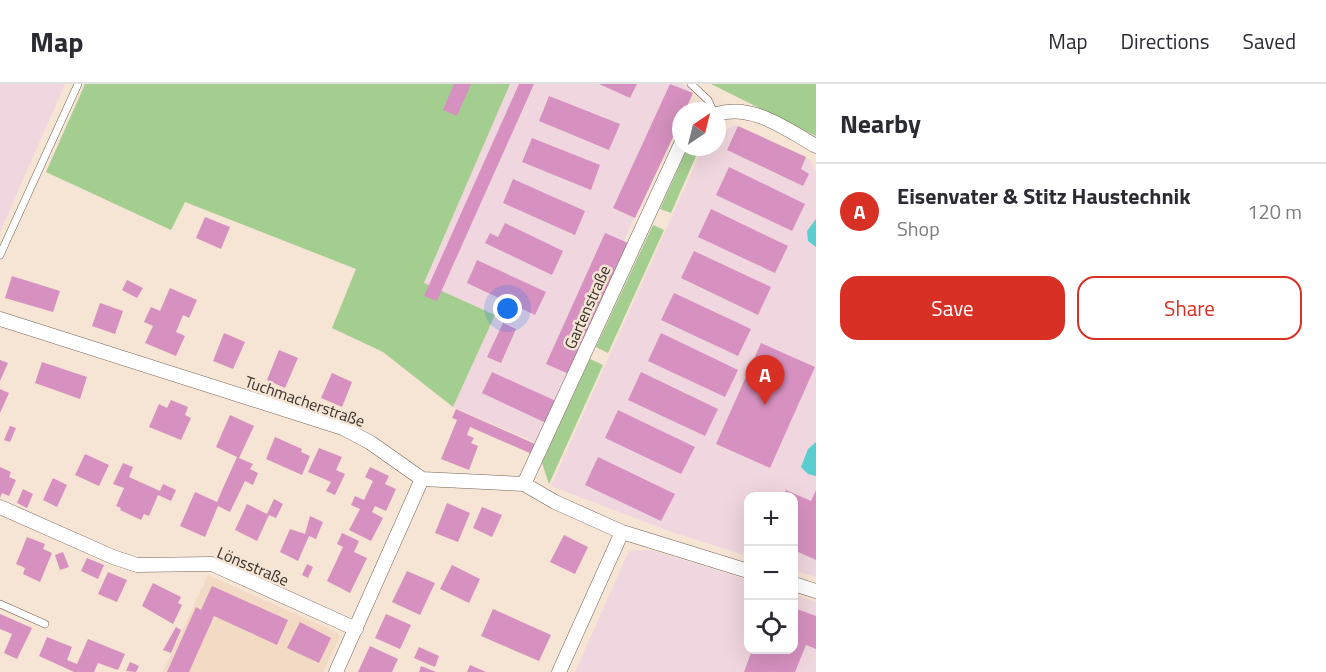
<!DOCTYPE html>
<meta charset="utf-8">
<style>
body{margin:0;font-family:"Titillium Web",sans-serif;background:#f2f2f3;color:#2b2b33}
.controls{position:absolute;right:18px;bottom:18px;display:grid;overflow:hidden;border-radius:12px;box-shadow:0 6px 24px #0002}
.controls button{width:54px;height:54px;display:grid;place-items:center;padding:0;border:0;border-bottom:2px solid #e1e1e2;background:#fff;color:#2b2b33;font:30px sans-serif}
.compass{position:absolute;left:672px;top:18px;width:54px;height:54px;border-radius:50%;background:#fff;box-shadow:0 6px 24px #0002;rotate:35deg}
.you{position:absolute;left:508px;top:225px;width:21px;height:21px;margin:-15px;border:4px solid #fff;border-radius:50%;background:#1a73e8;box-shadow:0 0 0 9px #1a73e833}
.badge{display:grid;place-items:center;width:39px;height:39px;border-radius:50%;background:#d93025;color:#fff;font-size:20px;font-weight:700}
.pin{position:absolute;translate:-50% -50px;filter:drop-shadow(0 2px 3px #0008)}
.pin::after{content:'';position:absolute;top:32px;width:21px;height:18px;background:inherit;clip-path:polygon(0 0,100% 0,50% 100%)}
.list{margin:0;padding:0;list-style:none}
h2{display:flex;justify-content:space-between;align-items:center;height:78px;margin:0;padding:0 24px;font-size:26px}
h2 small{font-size:20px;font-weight:400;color:#7c7c81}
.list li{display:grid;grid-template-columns:39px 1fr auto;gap:18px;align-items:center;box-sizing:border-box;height:96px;padding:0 24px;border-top:2px solid #e1e1e2}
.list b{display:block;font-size:22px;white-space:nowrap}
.list p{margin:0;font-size:20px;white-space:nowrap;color:#7c7c81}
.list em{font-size:20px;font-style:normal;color:#7c7c81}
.actions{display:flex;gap:12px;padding:18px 24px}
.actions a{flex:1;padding:14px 0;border:2px solid #d93025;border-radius:18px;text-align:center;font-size:21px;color:#d93025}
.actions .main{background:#d93025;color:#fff}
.icon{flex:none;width:33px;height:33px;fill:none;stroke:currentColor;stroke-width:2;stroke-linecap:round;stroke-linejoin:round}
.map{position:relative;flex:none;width:816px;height:588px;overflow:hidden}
header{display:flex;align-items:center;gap:36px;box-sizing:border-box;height:84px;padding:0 30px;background:#fff;border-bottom:2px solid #e1e1e2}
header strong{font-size:28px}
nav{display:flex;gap:33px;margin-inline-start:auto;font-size:21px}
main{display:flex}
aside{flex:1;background:#fff}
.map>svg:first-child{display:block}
.built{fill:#f2dac4}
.industrial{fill:#f0d6de}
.green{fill:#a3ce8f}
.water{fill:#59cdd0}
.building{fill:#d791c0}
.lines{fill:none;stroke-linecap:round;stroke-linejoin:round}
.service-casing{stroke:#736355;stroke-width:8}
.minor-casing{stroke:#736355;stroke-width:15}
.service{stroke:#fff;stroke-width:7}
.minor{stroke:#fff;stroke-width:14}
.labels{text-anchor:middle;stroke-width:5;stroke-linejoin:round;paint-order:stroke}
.street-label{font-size:16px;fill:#38312b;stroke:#f6e4d4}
</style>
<header>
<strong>Map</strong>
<nav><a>Map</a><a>Directions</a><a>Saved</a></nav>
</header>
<main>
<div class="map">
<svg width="816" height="588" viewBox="0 0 816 588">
<rect width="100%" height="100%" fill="#f6e4d4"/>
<path class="built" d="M208 491 336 548 340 552 323 588H163Z"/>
<path class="industrial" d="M0 0H65L0 148Z
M510 0H682L690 4 537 359 453 323 495 232 424 200Z
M735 41 810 76 816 88V493L794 486V412H748V472L672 448 551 402 703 63H717V50Z
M651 466 748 496V566H794V511L816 518V588H575L629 467Z"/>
<path class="green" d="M85 0H510L424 199 495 231 453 323 383 268 332 244 356 185 185 118 171 146 46 88Z
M711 0H816V52Z
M688 63H700L671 129 660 125Z
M653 141 664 146 608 269 596 263Z
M590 275 603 281 549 400 542 379Z"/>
<path class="water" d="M816 135V163L808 157 807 147Z
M816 358V392L808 390 801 383 808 365Z"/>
<path class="building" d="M454 0H471L457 32 443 26Z
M519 0H534L437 217 424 212Z
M599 0H637L630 14Z
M670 0 693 9 685 27H681V36L635 134 613 124Z
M549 12 620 40 609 66 539 37Z
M738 42 806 73 801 85 809 90 803 102 727 66Z
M532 54 600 81 591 106 522 78Z
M729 83 805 120 792 147 716 111Z
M513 95 585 127 575 151 503 119Z
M711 125 788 162 775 189 698 153Z
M205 133 230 143 221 165 196 154Z
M505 139 563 167 552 191 485 159 490 149 498 153Z
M605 149 628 159 569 290 546 280Z
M694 167 771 203 758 231 681 194Z
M477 176 546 208 535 231 467 199Z
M12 192 60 207 53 228 5 214Z
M127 196 143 204 137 214 122 206Z
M170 204 197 216 189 234 183 231 176 248 185 252 176 272 145 259 153 242 144 238 151 223 160 227Z
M674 209 751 245 738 272 661 236Z
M100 219 123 227 115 250 92 242Z
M503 239 516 245 501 279 487 273Z
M224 249 245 258 233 285 213 277Z
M661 249 738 286 725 313 648 277Z
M761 259 815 283 770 384 716 360Z
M279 266 298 274 285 304 267 296Z
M0 276 8 279 0 297Z
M42 278 87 293 80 315 35 299Z
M492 288 556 317 546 339 482 309Z
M641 288 718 325 705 352 628 316Z
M332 289 352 298 342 323 321 314Z
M0 305 9 309 0 329Z
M171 316 188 323 185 331 191 334 181 356 149 343 159 320 167 324Z
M456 325 537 361 532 370 470 343 467 351 474 354 471 359 478 362 469 386 441 375 457 336 452 334Z
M618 326 695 363 681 390 605 354Z
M230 331 254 342 239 374 253 380 250 385 258 389 253 401 245 397 230 428 218 422 205 453 180 442 195 408 217 418 223 404 237 373 216 363Z
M10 342 16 344 10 358 4 356Z
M275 353 302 365 301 368 310 372 302 391 266 375Z
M319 364 342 373 336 386 345 390 335 411 326 407 331 398 308 388Z
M85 370 109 381 99 402 75 391Z
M598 373 675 410 661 437 585 401Z
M123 379 133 383 129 393 160 407 163 400 176 406 171 417 158 411 149 432 144 430 141 436 120 426 121 424 116 422 124 404 113 400Z
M0 383 11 388 9 393 16 396 9 412 2 409 0 414Z
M370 383 389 392 385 400 396 405 386 427 375 422 372 428 383 434 371 457 349 446 360 425 351 421 355 412 364 416 373 397 365 393Z
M53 394 67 401 57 423 43 416Z
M23 405 33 410 27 424 17 419Z
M786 406 811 417 816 406V476L794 466V412H783Z
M274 415 283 420 276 434 269 431 257 457 235 446 247 420 267 430Z
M447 419 470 429 458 458 435 449Z
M482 423 502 431 492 453 473 444Z
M310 432 323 438 316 455 309 452 298 477 280 468 290 445 305 450Z
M342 449 359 457 354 468 367 474 350 509 327 497 343 463 337 460Z
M564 451 588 463 575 490 550 478Z
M27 453 45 460 43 465 52 469 40 498 23 490 25 484 16 480Z
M63 468 69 483 60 486 55 471Z
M87 474 104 481 98 495 81 487Z
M307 480 313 483 308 494 302 491Z
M452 481 480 495 469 519 440 505Z
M407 487 435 499 420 531 392 518Z
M108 488 127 496 117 518 98 510Z
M153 499 181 513 178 519 182 521 173 540 142 522Z
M212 502 288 536 277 561 214 532 189 588H167L196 523 201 526Z
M794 524 816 532V565L806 561 795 588H744L752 566H794Z
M493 525 551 551 539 577 481 552Z
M0 530 32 544 17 575 4 569 12 550 0 545Z
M386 530 411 541 400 565 375 554Z
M300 538 331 554 319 579 287 564Z
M176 543 181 546 171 569 163 566Z
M47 553 72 563 67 576 77 580 88 555 125 570 118 586 98 579 94 588H74L39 572Z
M370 562 398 575 392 588H358Z
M419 563 439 572 435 583 414 574Z
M130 578 139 582 136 588 126 587Z
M470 581 486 588H467Z
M421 582 436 588H419Z"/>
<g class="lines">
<g class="service-casing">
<path id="service" d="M691 0 708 16 713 27
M0 171 78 0
M0 520 45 540"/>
</g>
<g class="minor-casing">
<path id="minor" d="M717 30C752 19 786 45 816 62
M0 235 343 344 371 359 422 395 524 400 555 418 622 448 748 487
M524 400 681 60
M0 423 113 473 137 481 212 480 356 545
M794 500 816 507
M336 588 422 395
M559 588 622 448"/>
</g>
<use href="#service" class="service"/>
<use href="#minor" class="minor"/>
</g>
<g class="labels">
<g class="street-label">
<text transform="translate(587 223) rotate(-66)" y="6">Gartenstraße</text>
<text transform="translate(305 317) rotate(19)" y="6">Tuchmacherstraße</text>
<text transform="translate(253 482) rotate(23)" y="6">Lönsstraße</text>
</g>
</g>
</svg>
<div class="controls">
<button>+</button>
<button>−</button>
<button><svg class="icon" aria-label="locate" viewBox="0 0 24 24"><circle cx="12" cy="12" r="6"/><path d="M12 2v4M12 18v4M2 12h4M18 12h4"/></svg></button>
</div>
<svg class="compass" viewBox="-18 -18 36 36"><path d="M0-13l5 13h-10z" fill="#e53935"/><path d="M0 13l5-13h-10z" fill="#7c7c81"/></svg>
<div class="you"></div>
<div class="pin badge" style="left:765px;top:321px">A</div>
</div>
<aside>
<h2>Nearby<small></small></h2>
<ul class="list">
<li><span class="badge">A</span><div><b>Eisenvater &amp; Stitz Haustechnik</b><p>Shop</p></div><em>120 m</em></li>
</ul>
<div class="actions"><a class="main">Save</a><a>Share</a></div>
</aside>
</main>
